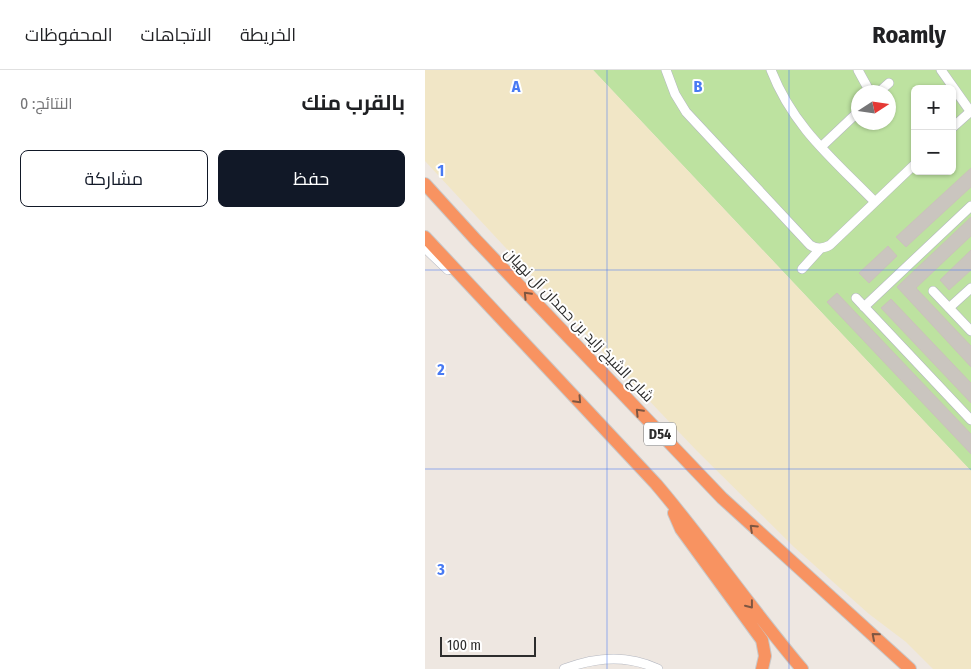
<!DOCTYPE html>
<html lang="ar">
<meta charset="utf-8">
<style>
body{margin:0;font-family:"Fira Sans Condensed",Cairo,sans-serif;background:#f6f6f6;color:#202124;direction:rtl}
.controls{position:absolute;right:15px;top:15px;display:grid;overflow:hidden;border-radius:8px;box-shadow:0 1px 4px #0004}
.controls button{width:45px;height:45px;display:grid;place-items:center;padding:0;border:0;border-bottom:1px solid #e0e0e0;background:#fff;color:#202124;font:25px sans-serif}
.compass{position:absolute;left:426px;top:15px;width:45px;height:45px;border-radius:50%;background:#fff;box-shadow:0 1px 4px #0004;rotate:78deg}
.scale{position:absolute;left:15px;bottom:12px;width:96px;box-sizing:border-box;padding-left:5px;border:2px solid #2d2d2d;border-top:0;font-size:14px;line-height:18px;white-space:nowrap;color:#2d2d2d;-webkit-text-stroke:4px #fff;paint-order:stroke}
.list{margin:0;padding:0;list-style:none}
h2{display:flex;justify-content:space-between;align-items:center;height:65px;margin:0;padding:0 20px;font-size:21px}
h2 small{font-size:16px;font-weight:400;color:#757577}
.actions{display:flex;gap:10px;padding:15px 20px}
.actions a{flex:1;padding:11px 0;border:1px solid #111827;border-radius:8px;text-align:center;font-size:18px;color:#111827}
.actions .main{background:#111827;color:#fff}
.map{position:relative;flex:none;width:546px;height:599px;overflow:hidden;direction:ltr}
header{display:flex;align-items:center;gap:30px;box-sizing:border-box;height:70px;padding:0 25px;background:#fff;border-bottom:1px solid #e0e0e0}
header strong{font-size:24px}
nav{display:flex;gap:28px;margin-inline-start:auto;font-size:18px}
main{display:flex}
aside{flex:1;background:#fff}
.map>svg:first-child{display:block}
.green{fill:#bde2a0;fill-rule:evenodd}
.sand{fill:#f1e6c6}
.building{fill:#cac5bf;stroke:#cac2ba}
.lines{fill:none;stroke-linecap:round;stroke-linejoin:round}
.minor-casing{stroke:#b4b7c0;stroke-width:10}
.highway-casing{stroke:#c8c8c8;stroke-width:14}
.minor{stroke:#fff;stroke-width:9}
.highway{stroke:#f89361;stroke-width:12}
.oneway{stroke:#7e5642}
.grid{fill:none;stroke:#487af3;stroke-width:1;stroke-opacity:0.55}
.labels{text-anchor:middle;stroke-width:4;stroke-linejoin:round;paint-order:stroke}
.shield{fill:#fff;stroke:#6c6c6c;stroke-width:1}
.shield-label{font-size:14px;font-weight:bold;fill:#2d2d2d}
.street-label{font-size:15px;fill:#2d2d2d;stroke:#fff}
.grid-label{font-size:16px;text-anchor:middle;font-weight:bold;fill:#487af3;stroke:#fff;stroke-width:4;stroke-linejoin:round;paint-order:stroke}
</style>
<header>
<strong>Roamly</strong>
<nav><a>الخريطة</a><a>الاتجاهات</a><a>المحفوظات</a></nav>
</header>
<main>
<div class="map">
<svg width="546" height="599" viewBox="0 0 546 599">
<rect width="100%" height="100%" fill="#eee7e1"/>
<path class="green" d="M168 0H546V401ZM490 19H527V101H490ZM433 22H463V52H433Z"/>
<path class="sand" d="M0 0H168L546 401V599H508L481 572 444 544 369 477 272 381 158 261 0 91Z"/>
<path class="building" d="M546 98V117L481 177 471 167Z
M546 147V166L491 218 546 276V297L472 217Z
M463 176 472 186 444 213 434 203Z
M546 180V200L524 220 515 210Z
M412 223 546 364V384L402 232Z
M466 229 546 313V333L456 238Z"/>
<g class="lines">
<g class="minor-casing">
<path id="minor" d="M241 0 250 24 261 42 385 175C391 179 398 179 405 175L490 94
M346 0C368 57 408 89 450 132
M433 0 445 22
M516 0 545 41
M454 22 464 13
M527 58 546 41
M396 77 433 42
M0 178 23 200
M377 199 396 178
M508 221 546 261
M431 228 546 350
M439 237 546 136
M524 238 546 218
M139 599C170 587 202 584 233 599"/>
</g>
<g class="highway-casing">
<path id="highway" d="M0 114 51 170 297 428 485 599
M0 167 231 414C282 474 326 539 377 599
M249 443 256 459 337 570 340 586 337 599"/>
</g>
<use href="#minor" class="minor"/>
<use href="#highway" class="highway"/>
</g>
<defs><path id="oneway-chevron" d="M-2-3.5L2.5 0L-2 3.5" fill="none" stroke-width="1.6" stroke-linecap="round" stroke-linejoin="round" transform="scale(1.25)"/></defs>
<g class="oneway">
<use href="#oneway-chevron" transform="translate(102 225) rotate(-134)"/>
<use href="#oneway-chevron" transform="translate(153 330) rotate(47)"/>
<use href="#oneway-chevron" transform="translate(214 342) rotate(-134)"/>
<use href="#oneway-chevron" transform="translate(328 458) rotate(-137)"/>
<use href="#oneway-chevron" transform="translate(325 535) rotate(52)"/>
<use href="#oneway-chevron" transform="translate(450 566) rotate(-139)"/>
</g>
<path class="grid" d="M182 0V599M364 0V599M0 200H546M0 399H546"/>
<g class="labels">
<rect class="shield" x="219" y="352.5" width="32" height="23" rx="4"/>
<g class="shield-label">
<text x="235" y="369">D54</text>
</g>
<g class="street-label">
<text transform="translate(154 255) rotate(46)" y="5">شارع الشيخ زايد بن حمدان آل نهيان</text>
</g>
</g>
<g class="grid-label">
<text x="91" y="22">A</text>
<text x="273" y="22">B</text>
<text x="16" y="106">1</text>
<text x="16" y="305">2</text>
<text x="16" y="505">3</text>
</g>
</svg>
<div class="controls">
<button>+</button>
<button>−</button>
</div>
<svg class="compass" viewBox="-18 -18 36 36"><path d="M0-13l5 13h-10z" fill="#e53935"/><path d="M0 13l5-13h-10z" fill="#757577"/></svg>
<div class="scale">100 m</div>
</div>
<aside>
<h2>بالقرب منك<small>النتائج: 0</small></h2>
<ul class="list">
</ul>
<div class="actions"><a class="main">حفظ</a><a>مشاركة</a></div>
</aside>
</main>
